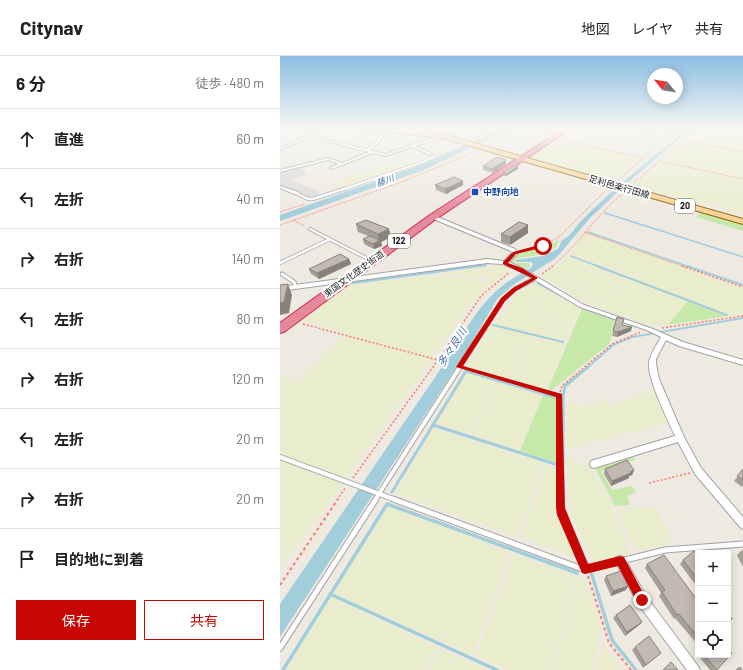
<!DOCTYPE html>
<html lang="ja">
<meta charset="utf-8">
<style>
body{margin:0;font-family:Barlow,"Noto Sans JP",sans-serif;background:#f2f2f2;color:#202124}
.controls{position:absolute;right:12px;bottom:12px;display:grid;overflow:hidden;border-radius:0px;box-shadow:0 2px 10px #0003}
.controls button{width:36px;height:36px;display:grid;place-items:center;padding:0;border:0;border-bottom:1px solid #e0e0e0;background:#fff;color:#202124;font:20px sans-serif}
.compass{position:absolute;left:367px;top:12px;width:36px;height:36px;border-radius:50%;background:#fff;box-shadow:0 2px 10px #0003;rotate:300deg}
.stop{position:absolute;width:12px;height:12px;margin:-9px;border:3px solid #c60702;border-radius:50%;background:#fff}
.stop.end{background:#c60702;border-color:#fff;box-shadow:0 1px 4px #0008}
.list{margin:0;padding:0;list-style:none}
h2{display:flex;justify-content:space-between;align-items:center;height:52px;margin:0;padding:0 16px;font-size:17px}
h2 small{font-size:13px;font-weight:400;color:#757577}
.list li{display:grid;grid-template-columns:26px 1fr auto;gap:12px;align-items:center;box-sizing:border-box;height:60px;padding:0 16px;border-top:1px solid #e0e0e0}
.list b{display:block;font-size:15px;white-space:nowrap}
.list em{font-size:13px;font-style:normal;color:#757577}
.actions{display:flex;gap:8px;padding:12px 16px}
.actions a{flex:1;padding:9px 0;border:1px solid #c60702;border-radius:0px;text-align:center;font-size:14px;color:#c60702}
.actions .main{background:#c60702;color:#fff}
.icon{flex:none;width:22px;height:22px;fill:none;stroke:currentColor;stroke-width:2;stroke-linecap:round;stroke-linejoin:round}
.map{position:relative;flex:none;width:463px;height:614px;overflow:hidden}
header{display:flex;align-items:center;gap:24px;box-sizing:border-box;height:56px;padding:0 20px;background:#fff;border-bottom:1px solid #e0e0e0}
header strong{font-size:19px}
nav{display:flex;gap:22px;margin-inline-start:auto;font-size:14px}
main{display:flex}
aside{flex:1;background:#fff}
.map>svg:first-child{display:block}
.residential{fill:#dad9d9}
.farmland{fill:#eaedcd}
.grass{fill:#c6e8a8}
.water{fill:#a2cddb}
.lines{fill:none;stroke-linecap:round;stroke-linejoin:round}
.stream-far3{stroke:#a2cddb;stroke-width:1.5}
.stream-far2{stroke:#a2cddb;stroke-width:2}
.stream-far1{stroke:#a2cddb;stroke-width:3}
.stream{stroke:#a2cddb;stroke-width:3.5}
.river{fill:#a2cddb;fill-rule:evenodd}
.lane-far4-casing{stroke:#a3a3a3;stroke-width:3}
.lane-far3-casing{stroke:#a3a3a3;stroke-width:4}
.lane-far2-casing{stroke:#a3a3a3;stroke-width:5}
.lane-far1-casing{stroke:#a3a3a3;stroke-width:6}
.lane-casing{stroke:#a3a3a3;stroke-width:7}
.street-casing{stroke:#a3a3a3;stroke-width:2}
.primary-casing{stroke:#936702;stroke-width:2}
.highway-casing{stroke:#d5255d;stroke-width:2}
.path-far2{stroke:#f87b69;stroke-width:1;stroke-dasharray:1 1;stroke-linecap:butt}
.path-far1{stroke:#f87b69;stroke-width:1.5;stroke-dasharray:2 2;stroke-linecap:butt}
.path{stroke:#f87b69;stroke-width:2;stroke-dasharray:3 3;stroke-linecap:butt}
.lane-far4{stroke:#fff;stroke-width:2}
.lane-far3{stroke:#fff;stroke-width:2.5}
.lane-far2{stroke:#fff;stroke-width:3}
.lane-far1{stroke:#fff;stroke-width:4}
.lane{stroke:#fff;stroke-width:5}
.street{fill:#fff;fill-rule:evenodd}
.primary{fill:#fbd39a;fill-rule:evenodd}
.highway{fill:#e58a98;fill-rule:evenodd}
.wall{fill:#a7a099}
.shaded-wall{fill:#88827d}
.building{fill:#c2bab2;stroke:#88827d}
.route{fill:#c60702}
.transit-dot{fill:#1a4fb4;stroke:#fff;stroke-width:1.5}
.labels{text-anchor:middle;stroke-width:4;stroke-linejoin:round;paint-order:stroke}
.far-water-label{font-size:9px;font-style:italic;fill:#4a78aa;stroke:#fff}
.far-street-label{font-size:9px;fill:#1c1c1c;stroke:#fff}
.far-transit-label{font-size:9px;font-weight:bold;fill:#164399;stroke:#fff;text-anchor:start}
.shield{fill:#fff;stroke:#606060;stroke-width:1}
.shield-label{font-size:9px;font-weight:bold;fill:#1c1c1c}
.water-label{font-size:11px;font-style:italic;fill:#4a78aa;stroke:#fff}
</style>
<header>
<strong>Citynav</strong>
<nav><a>地図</a><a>レイヤ</a><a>共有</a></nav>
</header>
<main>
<aside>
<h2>6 分<small>徒歩 · 480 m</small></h2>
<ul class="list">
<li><svg class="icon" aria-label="ahead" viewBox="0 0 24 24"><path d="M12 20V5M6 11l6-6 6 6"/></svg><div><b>直進</b></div><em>60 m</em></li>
<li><svg class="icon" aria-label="left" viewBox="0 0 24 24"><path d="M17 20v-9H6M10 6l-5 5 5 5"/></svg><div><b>左折</b></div><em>40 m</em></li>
<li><svg class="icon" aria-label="right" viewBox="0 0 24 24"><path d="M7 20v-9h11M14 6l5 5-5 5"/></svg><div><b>右折</b></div><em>140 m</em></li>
<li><svg class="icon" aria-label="left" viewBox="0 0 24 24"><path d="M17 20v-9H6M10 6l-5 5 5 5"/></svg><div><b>左折</b></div><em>80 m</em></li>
<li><svg class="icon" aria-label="right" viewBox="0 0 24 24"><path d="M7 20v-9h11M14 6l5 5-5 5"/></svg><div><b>右折</b></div><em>120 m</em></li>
<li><svg class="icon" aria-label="left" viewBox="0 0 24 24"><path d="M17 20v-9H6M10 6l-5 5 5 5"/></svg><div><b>左折</b></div><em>20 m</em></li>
<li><svg class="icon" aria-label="right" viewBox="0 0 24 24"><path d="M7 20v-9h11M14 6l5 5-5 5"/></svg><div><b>右折</b></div><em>20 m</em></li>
<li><svg class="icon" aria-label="arrive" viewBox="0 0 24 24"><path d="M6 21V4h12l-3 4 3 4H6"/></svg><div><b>目的地に到着</b></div></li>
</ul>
<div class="actions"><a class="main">保存</a><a>共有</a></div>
</aside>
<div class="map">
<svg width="463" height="614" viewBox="0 0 463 614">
<rect width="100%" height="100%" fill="#eeeae2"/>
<path class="residential" d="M21 110 28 118 11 124 40 136 35 142 29 143 0 130V115Z"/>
<path class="farmland" d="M260 72H285L272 81 252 77Z
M418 72H463V157L353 130Z
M277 83 362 102 332 126 254 104 252 100Z
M131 105 135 106 49 136 71 118Z
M306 177 463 232V257L447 260 408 245 388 269 370 270 318 252 350 220 290 198Z
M289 200 306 206 278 230 261 221Z
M307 207 326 214 295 240 279 231Z
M222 209 232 213 214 227 205 225 209 221 202 219 197 222 165 217Z
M327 214 347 222 317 251 296 241Z
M163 218 212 228 194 244 0 514V320L17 326 66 276 17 264 66 230Z
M256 226 267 233 244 276 214 269 235 239Z
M268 234 283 243 264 281 245 276Z
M284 243 301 252 285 285 265 281Z
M212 270 253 279 230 325 203 317 187 310Z
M254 280 285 287 266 335 231 325Z
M187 317 217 326 188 378 156 368Z
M218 326 263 338 239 395 190 379Z
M373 333 389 367 287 393 288 345 299 352 326 344 331 349Z
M153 372 264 407 237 481 115 437Z
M291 401 295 408 307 406 331 448 350 496 313 507 289 456 286 402Z
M266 409 276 412 277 449 280 460 299 504 240 481Z
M107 450 231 496 192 599 52 537Z
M337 452H377L392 488 355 495Z
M234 498 296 520 272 614H227L196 600Z
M298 521 306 524 321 572 313 614H274Z
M50 541 156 590 146 614H6Z
M323 586 336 606 343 614H318Z
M159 592 208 614H150Z"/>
<path class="grass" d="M421 156 463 168V175L416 161Z
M279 184 276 191 262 198 235 203 236 207H250V210L247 213 231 205 238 197 263 192Z
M408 245 447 260 388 269Z
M302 253 335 264 330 287 272 334 268 333Z
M263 339 277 342 278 407 240 395Z
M352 400 355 404 321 415 332 434 351 430 356 436 347 440 350 449 335 450 315 412Z"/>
<path class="water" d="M408 72H412L353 122 311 161 276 202 233 229 217 243 190 290 0 581V548L188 273 187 271C208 241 217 230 251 212L253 208 251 206H237L236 204 263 200 278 193 282 184C291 181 296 169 303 163 336 130 372 102 408 72Z
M206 208 207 210 67 229 70 226Z"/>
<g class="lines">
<path class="stream-far3" d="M325 157 463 201
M308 176 410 211
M291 200 320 211"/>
<path class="stream-far2" d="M317 210 447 259
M407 210 463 229
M258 227 293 246
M300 251 334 263
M213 269 283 286
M307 312 333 289 352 281 463 262"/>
<path class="stream-far1" d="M153 369 275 408
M112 436 186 315 275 341
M283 444V340L285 330 308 311"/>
<path class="stream" d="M283 443V455L312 519 332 584 356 614
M50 538 217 614
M3 614 107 448 297 517"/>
<path class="river" d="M225 72H233L141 115 0 165V159L135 111Z"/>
<g class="lane-far4-casing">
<path id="lane-far4" d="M260 72 250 77 274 82
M339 72 389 81
M64 133 143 106 186 86"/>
</g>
<g class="lane-far3-casing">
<path id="lane-far3" d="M16 137 28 143H33L67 132
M30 173 92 205
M0 207 50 183"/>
</g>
<g class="lane-far2-casing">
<path id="lane-far2" d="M2 218 14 226 16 231
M179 312 223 244 235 233 256 222"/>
</g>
<g class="lane-far1-casing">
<path id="lane-far1" d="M0 401 116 444
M95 444 180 311"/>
</g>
<g class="lane-casing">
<path id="lane" d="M113 443 305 514 385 494 463 488
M0 592 96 443"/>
</g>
<g class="street-casing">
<path id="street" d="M43 72H47L31 80 86 93 97 85 103 72H107L99 87 89 94 105 98 162 79 165 80 135 90 151 97 152 98 150 99 132 91 105 100 93 97 52 113 50 112 51 111 59 108 48 104 0 116V114L48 102 62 107 89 96 29 81 0 94V92Z
M168 72H172L158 80 155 79Z
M0 130 18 136V137L14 138 0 132Z
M151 160H155L235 193 238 197 229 206 242 212 304 249 373 273 403 286 463 304V309L399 290 386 284 376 303V308L379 323 404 381 421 412 463 461V473L460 471 415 418 398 386 314 412 311 411 310 408 311 405 314 404 395 380C388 364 367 322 369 307 370 298 377 289 381 281L369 275 300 251 238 214 222 208 207 207 0 235V231L207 203 224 205 232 197 231 195 151 162Z
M340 500 344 501 366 540 418 610 420 614H407L358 548 335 505 336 501Z"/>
</g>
<g class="primary-casing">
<path id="primary" d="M70 72 137 74 163 78 463 163V168L162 82Z"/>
</g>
<g class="highway-casing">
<path id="highway" d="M285 72H292L156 163 4 276 0 277V267L150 159Z"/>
</g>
<path class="path-far2" d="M454 72 463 73
M393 78 400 72
M195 83 219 72
M283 84 364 102
M404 84 463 96
M211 88 241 72
M379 105 463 123
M338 124 384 85
M354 127 417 72
M0 156 25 148
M14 165 25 170
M0 169 119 127 195 96
M304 176 405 211
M242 194 263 189 279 181 326 134
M271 211C298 190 316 160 342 138"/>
<path class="path-far1" d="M402 210 463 231
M262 218 273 210
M23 268 158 304
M382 272 463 260
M185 313 279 340
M73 422 158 304 201 240 230 216
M369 427 410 417
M57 444 66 431
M280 444V336L282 330 332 288 361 276"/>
<path class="path" d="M280 443V452L302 505
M308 520 329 587 351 614
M0 529 58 443"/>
<use href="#lane-far4" class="lane-far4"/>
<use href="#lane-far3" class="lane-far3"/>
<use href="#lane-far2" class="lane-far2"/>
<use href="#lane-far1" class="lane-far1"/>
<use href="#lane" class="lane"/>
<use href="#street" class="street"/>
<use href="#primary" class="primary"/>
<use href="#highway" class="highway"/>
</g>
<path class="wall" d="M226 108 213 117 203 114V110Z
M238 113 226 120H223V117Z
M183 125V129L166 138 156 134 155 129Z
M76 168 111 181 101 186 102 190 94 193 84 188 83 183 88 180 78 176Z
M248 169V177L230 189 221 186V178Z
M69 203 71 208 39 223 31 218 29 213Z
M337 261 342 269 351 275 337 281 332 280Z
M325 413 354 414 352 419 349 420V422L331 430 324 418Z
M463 413V429L462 431 454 425Z
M463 494V511L457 499 461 495Z
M418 499V532L400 508 403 504Z
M367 508 417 544 418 543V589L395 562 394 563 379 540 381 537 365 512Z
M326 520 346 534 331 540 324 524Z
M336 559 362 566 359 569 345 580 333 562Z
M355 591 381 597 363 612 352 594Z
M418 595V599H448L437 614H430L416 597Z"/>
<path class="shaded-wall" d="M226 104V108L213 117 212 113Z
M238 110V113L226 120V118Z
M183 125V129L166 138 165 133Z
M248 169V177L230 189V181Z
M109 173 111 181 101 186 102 190 94 193 93 188 99 185 98 178Z
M69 203 71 208 39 223 37 217Z
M8 228 12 239 9 257 0 259V247Z
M352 271 351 275 337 281 338 276Z
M354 414 352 419 349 420V422L331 430 332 425Z
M348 530 346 534 331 540 333 535Z
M362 566 359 569 345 580 347 576Z"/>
<path class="building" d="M217 101 226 104 212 113 203 110Z
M236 109 238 110 226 118 223 117Z
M174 121 183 125 165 133 155 129Z
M86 164 109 173 98 178 76 168Z
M239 166 248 169 230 181 221 178Z
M90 180 100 184 93 188 83 183Z
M60 198 69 203 37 217 29 213Z
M8 228 4 246 0 247V229Z
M337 261 344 263 342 269 352 271 338 276 333 275Z
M347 404 354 414 350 416 351 417 332 425 325 413Z
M463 413V424L457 420Z
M414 495 418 499V524L403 504Z
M384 499 417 544 418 543V581L399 558 397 559 382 536 385 534 367 508Z
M341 515 348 530 333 535 326 520Z
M350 549 362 566 347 576 336 559Z
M448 558 452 563 448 567Z
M369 580 381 597 366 609 355 591Z
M448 593 452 597 437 614 424 599H448Z
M391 606 398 614H383Z
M460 611 462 614H456Z"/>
<linearGradient id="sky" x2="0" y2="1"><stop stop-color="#8cbee3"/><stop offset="0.46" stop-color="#f7f6f2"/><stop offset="1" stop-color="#f7f6f2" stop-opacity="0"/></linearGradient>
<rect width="463" height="158" fill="url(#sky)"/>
<path class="route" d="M263 188 265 191 236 198 228 207 242 212 258 222 236 235 225 245 183 310 282 338 285 452 308 508 340 500 344 501 367 544 366 548 362 549 358 548 338 510 305 518 302 517 277 459 276 452V341L176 311 221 242 233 232 252 222 223 208V206L233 196Z"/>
<rect class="transit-dot" x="191" y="132" width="8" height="8" rx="2"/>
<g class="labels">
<g class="far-water-label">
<text transform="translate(105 125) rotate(-19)" y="3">藤川</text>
</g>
<g class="far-street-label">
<text transform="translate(339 131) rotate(16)" y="3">足利邑楽行田線</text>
<text transform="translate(74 218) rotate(-36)" y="3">東国文化歴史街道</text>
</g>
<g class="far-transit-label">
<text x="203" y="139">中野向地</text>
</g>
<g class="shield">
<rect x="395" y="143" width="20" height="14" rx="3"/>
<rect x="108" y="178" width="22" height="14" rx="3"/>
</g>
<g class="shield-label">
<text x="405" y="153">20</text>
<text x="119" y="188">122</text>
</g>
<g class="water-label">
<text transform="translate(172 291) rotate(-57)" y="4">多々良川</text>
</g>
</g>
</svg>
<div class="controls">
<button>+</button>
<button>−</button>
<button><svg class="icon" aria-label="locate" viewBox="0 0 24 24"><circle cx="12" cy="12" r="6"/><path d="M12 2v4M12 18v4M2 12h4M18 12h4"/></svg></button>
</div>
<svg class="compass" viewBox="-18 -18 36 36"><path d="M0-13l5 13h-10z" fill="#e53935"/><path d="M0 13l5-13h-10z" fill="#757577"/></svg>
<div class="stop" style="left:263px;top:190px"></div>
<div class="stop end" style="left:362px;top:544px"></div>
</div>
</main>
